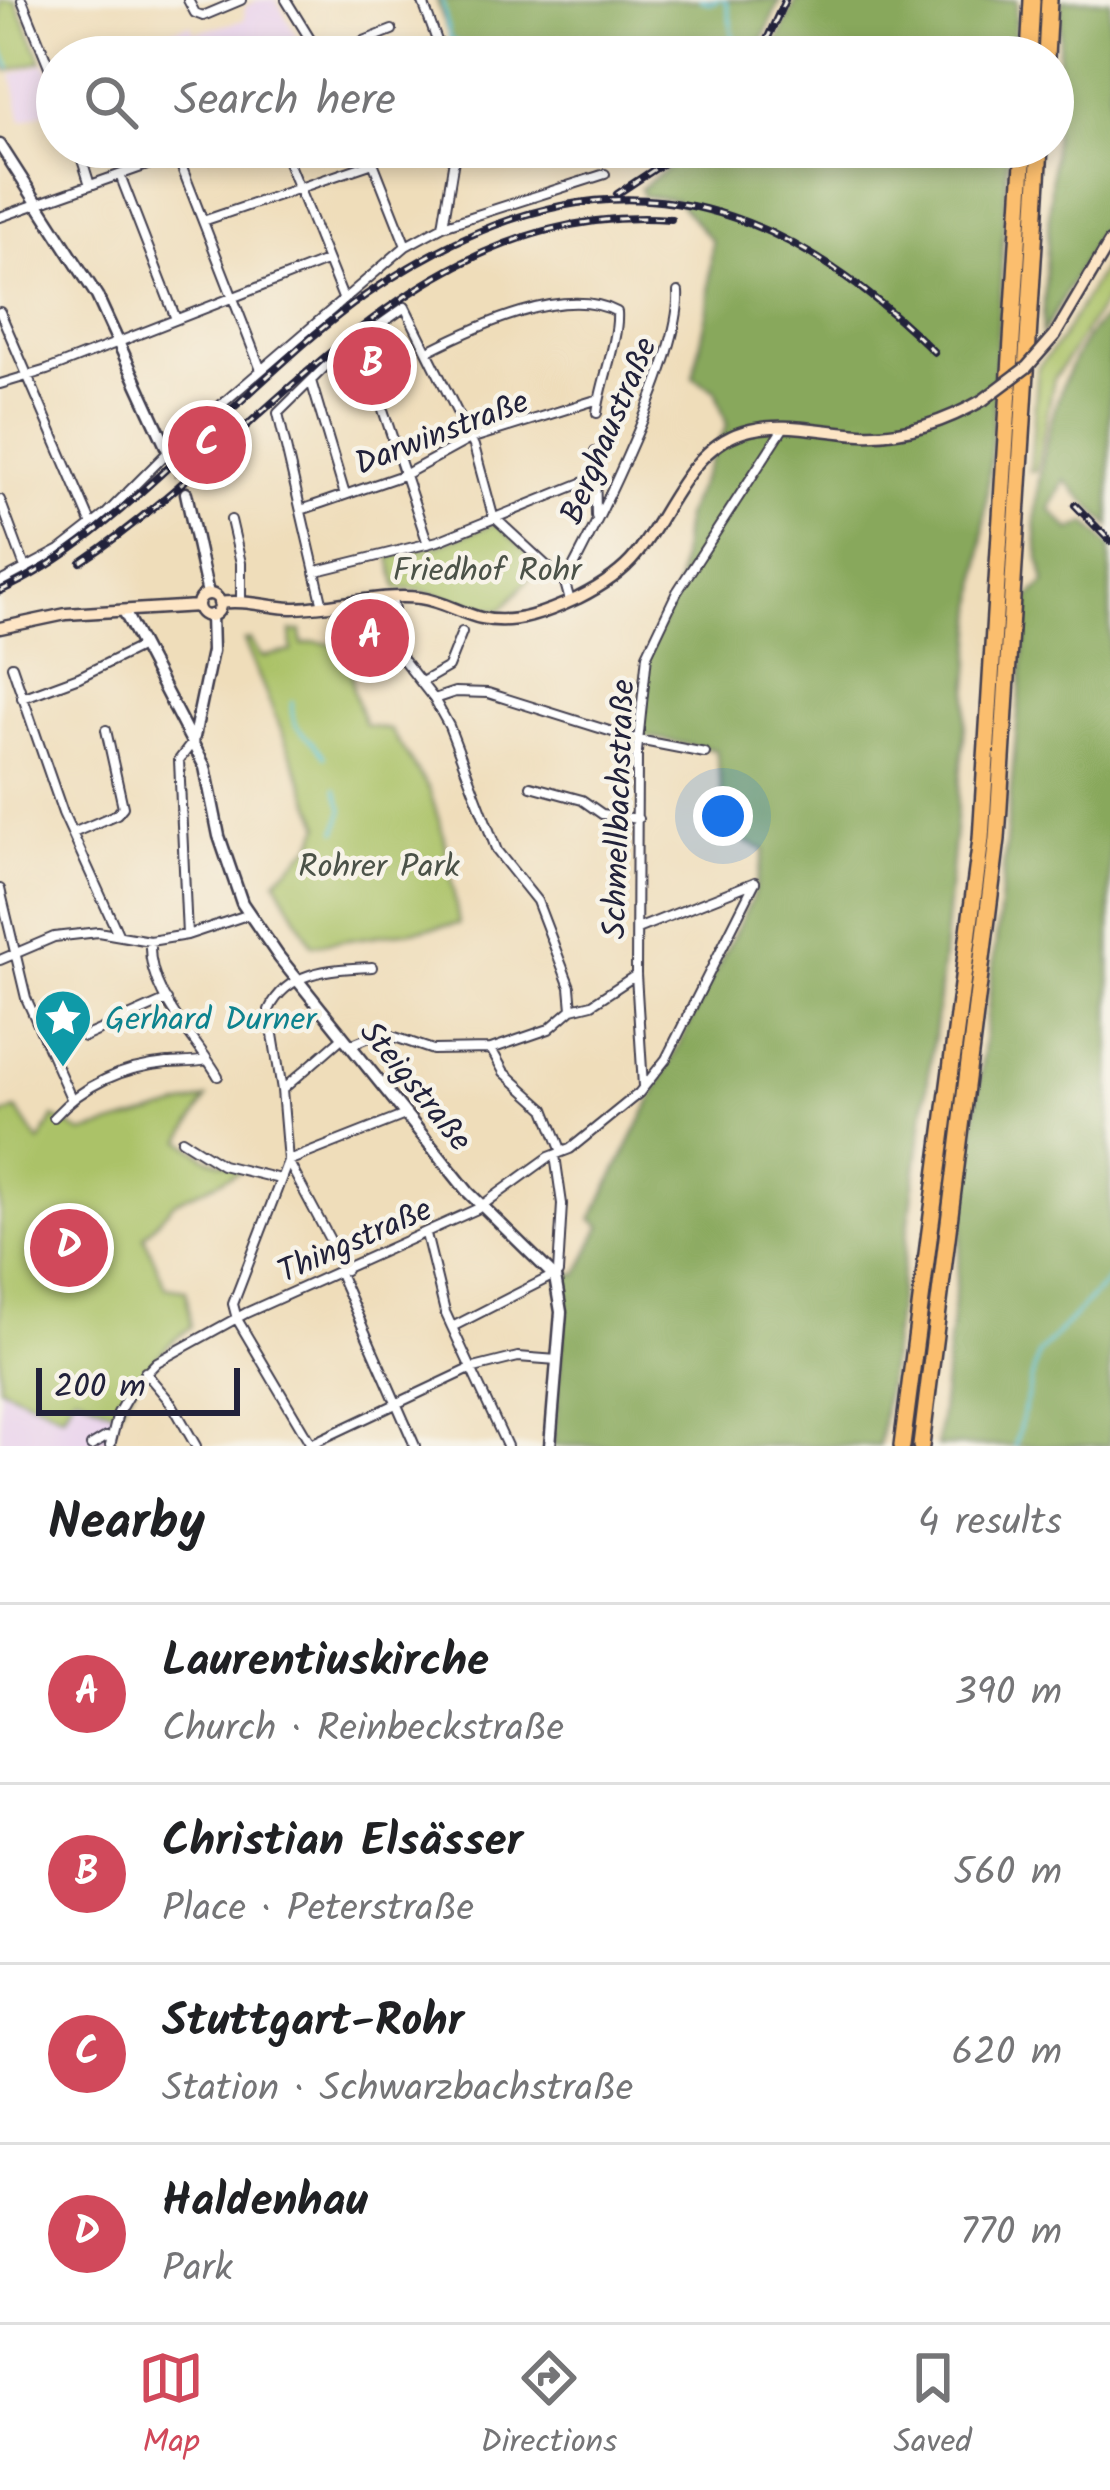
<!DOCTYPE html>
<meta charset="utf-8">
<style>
body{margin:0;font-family:Kalam,sans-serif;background:#f2f2f2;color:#202124}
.scale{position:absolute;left:36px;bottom:30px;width:204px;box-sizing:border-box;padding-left:12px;border:6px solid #22223b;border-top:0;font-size:33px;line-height:42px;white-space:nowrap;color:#22223b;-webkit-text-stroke:9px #f7f3e8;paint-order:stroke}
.you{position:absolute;left:723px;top:816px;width:42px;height:42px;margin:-30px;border:9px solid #fff;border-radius:50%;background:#1a73e8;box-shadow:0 0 0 18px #1a73e833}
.badge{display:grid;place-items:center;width:78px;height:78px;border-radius:50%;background:#d1495b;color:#fff;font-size:39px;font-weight:700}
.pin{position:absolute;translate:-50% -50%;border:6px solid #fff;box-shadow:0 3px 12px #0006}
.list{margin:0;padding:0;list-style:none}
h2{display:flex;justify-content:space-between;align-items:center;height:156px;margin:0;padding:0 48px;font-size:51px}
h2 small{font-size:39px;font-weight:400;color:#757577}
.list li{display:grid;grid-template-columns:78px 1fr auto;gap:36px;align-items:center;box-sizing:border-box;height:180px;padding:0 48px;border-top:3px solid #e0e0e0}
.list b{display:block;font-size:45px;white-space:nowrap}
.list p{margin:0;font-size:39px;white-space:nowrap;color:#757577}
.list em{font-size:39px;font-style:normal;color:#757577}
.icon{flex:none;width:66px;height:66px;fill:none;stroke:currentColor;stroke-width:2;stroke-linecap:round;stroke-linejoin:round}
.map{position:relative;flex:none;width:1110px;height:1446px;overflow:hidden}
.search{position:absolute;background:#fff;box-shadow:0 6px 18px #0003;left:36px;right:36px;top:36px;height:132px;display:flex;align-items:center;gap:30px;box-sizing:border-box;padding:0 42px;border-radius:66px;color:#757577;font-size:45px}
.sheet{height:876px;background:#fff}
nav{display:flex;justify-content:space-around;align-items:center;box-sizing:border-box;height:168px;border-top:3px solid #e0e0e0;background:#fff;font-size:33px;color:#757577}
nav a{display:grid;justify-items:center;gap:6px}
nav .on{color:#d1495b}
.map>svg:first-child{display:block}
.built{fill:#e9d2ed}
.green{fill:#abc267;stroke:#667251;stroke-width:3}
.forest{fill:#88a85c;stroke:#55654c;stroke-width:3}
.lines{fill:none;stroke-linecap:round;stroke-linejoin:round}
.stream{stroke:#61c7de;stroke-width:3}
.tertiary-tunnel{stroke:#c6b8a1;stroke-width:10;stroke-dasharray:10 5;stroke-linecap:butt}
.minor-casing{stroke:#413e4e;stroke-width:12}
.tertiary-casing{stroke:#413e4e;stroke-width:15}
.secondary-casing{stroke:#413e4e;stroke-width:15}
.motorway-casing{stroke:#413e4e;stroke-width:20}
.minor{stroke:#fff;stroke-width:8}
.tertiary{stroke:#fff;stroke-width:10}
.secondary{stroke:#fde5c5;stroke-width:10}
.motorway{stroke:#fbbe6e;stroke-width:15}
.rail-casing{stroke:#22223b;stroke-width:8}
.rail{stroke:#f7f3e8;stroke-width:3;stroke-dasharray:9;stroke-linecap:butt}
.secondary-bridge-casing{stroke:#413e4e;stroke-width:15;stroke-linecap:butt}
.secondary-bridge{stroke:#fde5c5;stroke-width:10}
.labels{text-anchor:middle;stroke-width:9;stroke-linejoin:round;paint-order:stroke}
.street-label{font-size:33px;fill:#22223b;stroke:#f7f3e8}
.park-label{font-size:33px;fill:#4b5248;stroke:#f7f3e8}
.culture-label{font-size:33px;fill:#0d838f;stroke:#f7f3e8;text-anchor:start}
</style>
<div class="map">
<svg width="1110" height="1446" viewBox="0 0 1110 1446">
<rect width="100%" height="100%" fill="#f7f3e8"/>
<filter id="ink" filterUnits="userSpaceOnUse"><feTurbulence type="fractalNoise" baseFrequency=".00833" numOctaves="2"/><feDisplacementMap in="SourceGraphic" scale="24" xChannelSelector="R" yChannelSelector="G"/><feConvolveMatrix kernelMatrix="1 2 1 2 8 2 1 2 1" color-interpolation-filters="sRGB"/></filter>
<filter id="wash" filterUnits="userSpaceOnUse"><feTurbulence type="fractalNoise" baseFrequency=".004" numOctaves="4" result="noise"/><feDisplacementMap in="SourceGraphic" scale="48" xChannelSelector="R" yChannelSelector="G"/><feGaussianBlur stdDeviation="2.7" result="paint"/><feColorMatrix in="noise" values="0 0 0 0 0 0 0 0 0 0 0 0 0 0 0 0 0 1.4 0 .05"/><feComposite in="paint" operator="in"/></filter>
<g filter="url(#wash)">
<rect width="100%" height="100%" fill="#efddba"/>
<path class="built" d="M258 0H276L295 33 302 57H159L152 36 191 24 194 33 244 20 245 7Z
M45 63 57 86V107L22 121 12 74Z
M0 1387 63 1414 74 1394 118 1413 111 1438 91 1446H0Z"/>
<path class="green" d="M0 0H15L42 61 7 71 0 60Z
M1110 256V292L1054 379 1036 471H1030L1038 367 1060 341Z
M496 523 541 566 501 610C464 607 434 589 397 589L390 557 439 545Z
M291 631H301L302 645 315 642 350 646 353 691 365 725 390 730 429 789 444 836 459 924 312 945 276 880 312 845 321 826 244 641 250 640 262 657 292 651Z
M206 1099 182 1140 206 1158 243 1170 175 1202 144 1236 166 1287 186 1290 191 1327C159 1349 137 1379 118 1413L75 1394 63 1415 0 1387V1116L17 1109 39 1143 54 1117 82 1133Z"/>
<path class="forest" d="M437 0H780L755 57H473L454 50Z
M796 0H1017L1014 57H770Z
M1062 0H1110V213L1042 336Z
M696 147H1008L992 441 939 998 879 1446H553L565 1303 560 1281 569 1272 578 1275 601 1226 592 1219 752 898 765 850 728 835 716 750 644 736 638 740 647 655 677 592 685 515 727 425 715 390 693 377 708 309 712 241 676 200 643 196 640 189Z
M1110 312V527L1065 480 1050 509 1070 530 1087 523 1110 546V1446H937L999 915 1029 598 1045 583C1040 559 1033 534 1036 509 1041 448 1061 352 1110 312Z"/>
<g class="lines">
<path class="stream" d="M442 0 450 40 495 57
M701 0 711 3 718 0
M723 0 727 3 737 57
M0 45 10 69
M292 701C290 734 306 730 325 757
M336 789 343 810 337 831
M1015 1446 1038 1354 1110 1278"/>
</g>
</g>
<g filter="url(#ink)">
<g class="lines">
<path class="tertiary-tunnel" d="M169 453 186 493"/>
<g class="minor-casing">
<path id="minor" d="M22 0 57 86
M188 0 195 13 203 16 241 0
M286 0 321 57
M422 0 443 57
M323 57 392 30
M78 147 90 185
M282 147 343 298
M367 147 406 246
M177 155 261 370
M120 175 176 319
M0 217 198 147
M203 221 373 163
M443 226 456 147
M0 312 92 525
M359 338 428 544
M428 351C475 327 565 284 617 312 619 339 601 382 597 413
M311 381 345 495
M0 384 47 370 326 261
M595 452 596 516
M0 500 26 570
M301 510 406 474 470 439 599 399
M231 520 241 563V601
M317 571 438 541 594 478
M0 582 60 550 105 515 180 440 406 246 443 226 605 174
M565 583C597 523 682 354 678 292
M392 598 401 657 434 699 449 726 497 851 537 901 570 987 572 1009
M323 606 278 413 337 355 405 307 474 446 493 516 565 583 570 601
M12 666 63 813 118 934
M422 682 448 667 462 632
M22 698 79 677 142 646
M434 699 455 692 488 693 638 740 705 753
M531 786 582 800 602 814 638 819
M73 833 117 814 123 807 106 730
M0 889 26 998 71 1098
M637 929 755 882
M187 935 179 760 192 743
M150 941C147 994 193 1033 218 1076
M0 960 54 937 98 932 150 941 187 935 250 914
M84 1037 167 1000
M350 1045 377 1034H386L433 1050 491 1049 549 1029 572 1009 592 1004 636 975
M491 1049 504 1072 545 1109 562 1152
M643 1086 636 975 637 752 647 655 677 592 784 427
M282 1090 343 1037
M54 1117C83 1085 123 1067 167 1063 181 1062 193 1063 207 1060
M182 1140 222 1165 280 1179
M426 1234 445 1312 507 1446
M346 1270 288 1161 405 1115
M339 1273 415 1446
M452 1327 558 1273 562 1204 555 1155
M145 1372 172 1404 196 1446
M311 1444 470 1369 518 1357 557 1360
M91 1446 106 1437 111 1438
M110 1446 118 1413 133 1387 157 1362 246 1313 477 1209 549 1157 570 1149 639 1093 666 1059 755 882
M312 1446 237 1319 233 1304 288 1161 282 1090 269 1010C288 969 334 969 372 967"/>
</g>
<g class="tertiary-casing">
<path id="tertiary" d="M0 145 97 296 169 453
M186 493 208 594
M124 611 205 767 219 836 242 903 279 957 468 1192 555 1277 561 1312 550 1446
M194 737 212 651 211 615"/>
</g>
<g class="secondary-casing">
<path id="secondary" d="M1055 335 1110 242
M198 605a11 11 0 1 1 22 0a11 11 0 1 1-22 0Z
M219 603C245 599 267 607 292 608 335 608 378 593 420 598 442 601 460 613 481 618 514 626 548 612 578 598 600 587 621 574 636 555 669 514 688 449 743 432 782 420 821 432 861 434 905 436 945 422 983 400
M0 628 66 614 198 606"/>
</g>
<g class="motorway-casing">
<path id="motorway" d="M1029 57 1032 0
M1046 57 1049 0
M902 1446 981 839 1024 147
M921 1446 997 839 1040 147"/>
</g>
<use href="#minor" class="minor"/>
<use href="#tertiary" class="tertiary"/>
<use href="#secondary" class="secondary"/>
<use href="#motorway" class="motorway"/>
<g class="rail-casing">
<path id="rail" d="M759 57 785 0
M617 194 688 147
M1075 505 1110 541
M81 562C271 435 413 201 671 219
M0 591C85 553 152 480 221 419 268 377 314 331 366 295 578 148 754 173 934 352"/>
</g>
<use href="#rail" class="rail"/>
<g class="secondary-bridge-casing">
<path id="secondary-bridge" d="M983 400 1027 367 1055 335"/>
</g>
<use href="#secondary-bridge" class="secondary-bridge"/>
</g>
</g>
<defs>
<g id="sight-pin" transform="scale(3)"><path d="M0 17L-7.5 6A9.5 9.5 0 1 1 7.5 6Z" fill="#0f9aa8" stroke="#f7f3e8"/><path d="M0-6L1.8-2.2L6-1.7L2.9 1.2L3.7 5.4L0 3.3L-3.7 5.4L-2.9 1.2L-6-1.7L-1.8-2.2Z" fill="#fff"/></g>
</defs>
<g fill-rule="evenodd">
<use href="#sight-pin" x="63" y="1018"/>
</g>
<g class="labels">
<g class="street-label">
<text transform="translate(607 430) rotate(-67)" y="12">Berghaustraße</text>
<text transform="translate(441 431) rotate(-21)" y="12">Darwinstraße</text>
<text transform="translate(617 809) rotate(-88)" y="12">Schmellbachstraße</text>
<text transform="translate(417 1085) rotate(51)" y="12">Steigstraße</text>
<text transform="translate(354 1239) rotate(-24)" y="12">Thingstraße</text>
</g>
<g class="park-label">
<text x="487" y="581">Friedhof Rohr</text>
<text x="379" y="877">Rohrer Park</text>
</g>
<g class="culture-label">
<text x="105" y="1030">Gerhard Durner</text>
</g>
</g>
</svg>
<div class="scale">200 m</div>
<div class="you"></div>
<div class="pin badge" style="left:370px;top:638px">A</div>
<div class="pin badge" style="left:372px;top:366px">B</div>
<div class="pin badge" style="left:207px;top:445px">C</div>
<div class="pin badge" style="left:69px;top:1248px">D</div>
<div class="search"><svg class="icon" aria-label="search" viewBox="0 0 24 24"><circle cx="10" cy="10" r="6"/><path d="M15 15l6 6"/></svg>Search here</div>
</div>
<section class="sheet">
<h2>Nearby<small>4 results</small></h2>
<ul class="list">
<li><span class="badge">A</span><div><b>Laurentiuskirche</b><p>Church · Reinbeckstraße</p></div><em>390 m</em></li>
<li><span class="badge">B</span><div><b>Christian Elsässer</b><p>Place · Peterstraße</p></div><em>560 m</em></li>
<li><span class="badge">C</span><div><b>Stuttgart-Rohr</b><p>Station · Schwarzbachstraße</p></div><em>620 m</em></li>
<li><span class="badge">D</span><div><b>Haldenhau</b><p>Park</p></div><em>770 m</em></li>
</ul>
</section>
<nav>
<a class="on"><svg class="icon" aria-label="map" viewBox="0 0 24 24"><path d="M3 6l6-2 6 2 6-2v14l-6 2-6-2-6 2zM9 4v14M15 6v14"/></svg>Map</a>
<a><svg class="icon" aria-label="directions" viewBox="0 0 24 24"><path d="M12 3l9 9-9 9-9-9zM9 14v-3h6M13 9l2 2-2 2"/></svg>Directions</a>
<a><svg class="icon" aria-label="saved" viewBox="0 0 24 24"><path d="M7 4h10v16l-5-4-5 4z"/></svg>Saved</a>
</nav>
